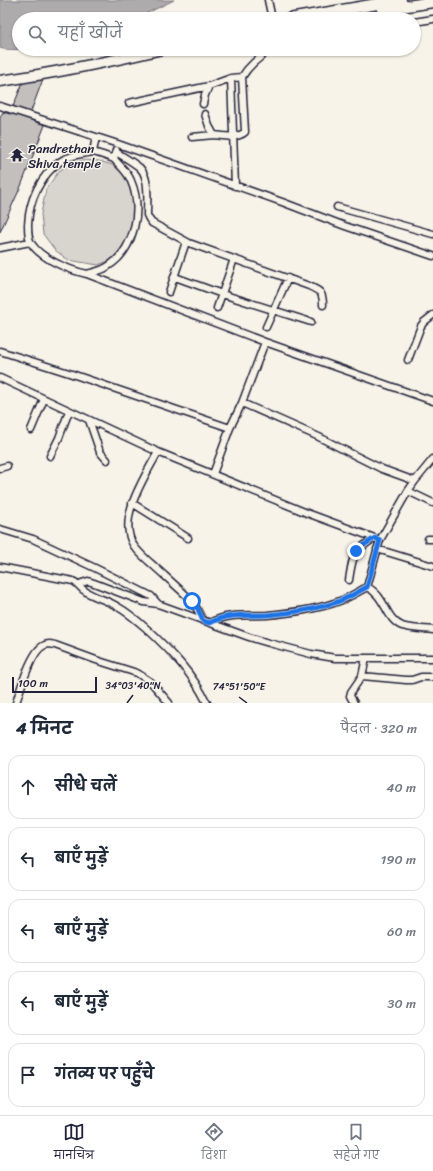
<!DOCTYPE html>
<html lang="hi">
<meta charset="utf-8">
<style>
body{margin:0;font-family:Sriracha,"Playpen Sans Deva",sans-serif;background:#f2f2f3;color:#1f2937}
.scale{position:absolute;left:12px;bottom:10px;width:85px;box-sizing:border-box;padding-left:4px;border:2px solid #22223b;border-top:0;font-size:11px;line-height:14px;white-space:nowrap;color:#22223b;-webkit-text-stroke:3px #f7f3e8;paint-order:stroke}
.stop{position:absolute;width:12px;height:12px;margin:-9px;border:3px solid #1a73e8;border-radius:50%;background:#fff}
.stop.end{background:#1a73e8;border-color:#fff;box-shadow:0 1px 4px #0008}
.list{margin:0;padding:0;list-style:none}
h2{display:flex;justify-content:space-between;align-items:center;height:52px;margin:0;padding:0 16px;font-size:17px}
h2 small{font-size:13px;font-weight:400;color:#747a83}
.list li{display:grid;grid-template-columns:26px 1fr auto;gap:12px;align-items:center;box-sizing:border-box;height:64px;margin:0 8px 8px;padding:0 8px;border:1px solid #e0e1e3;border-radius:12px}
.list b{display:block;font-size:15px;white-space:nowrap}
.list em{font-size:13px;font-style:normal;color:#747a83}
.icon{flex:none;width:22px;height:22px;fill:none;stroke:currentColor;stroke-width:2;stroke-linecap:round;stroke-linejoin:round}
.map{position:relative;flex:none;width:433px;height:703px;overflow:hidden}
.search{position:absolute;background:#fff;box-shadow:0 1px 3px #0004;left:12px;right:12px;top:12px;height:44px;display:flex;align-items:center;gap:10px;box-sizing:border-box;padding:0 14px;border-radius:22px;color:#747a83;font-size:15px}
.sheet{height:412px;background:#fff}
nav{display:flex;justify-content:space-around;align-items:center;box-sizing:border-box;height:56px;border-top:1px solid #e0e1e3;background:#fff;font-size:11px;color:#747a83}
nav a{display:grid;justify-items:center;gap:2px}
nav .on{color:#22223b}
.map>svg:first-child{display:block}
.green{fill:#d8d5cf;stroke:#7d7c85}
.water{fill:#aeabad;stroke:#76747f}
.building{fill:#c2bfbd;stroke:#22223b}
.lines{fill:none;stroke-linecap:round;stroke-linejoin:round}
.minor-casing{stroke:#22223b;stroke-width:9}
.highway-casing{stroke:#22223b;stroke-width:13}
.minor{stroke:#f7f3e8;stroke-width:6}
.highway{stroke:#f7f3e8;stroke-width:10}
.route{stroke:#1a73e8;stroke-width:5}
.ticks{fill:none;stroke:#22223b;stroke-width:1.5}
.labels{text-anchor:middle;stroke-width:3;stroke-linejoin:round;paint-order:stroke}
.poi-label{font-size:13px;fill:#22223b;stroke:#f7f3e8;text-anchor:start}
.ticks-label{font-size:10px;text-anchor:middle;fill:#22223b;stroke:#f7f3e8;stroke-width:3;stroke-linejoin:round;paint-order:stroke}
</style>
<div class="map">
<svg width="433" height="703" viewBox="0 0 433 703">
<rect width="100%" height="100%" fill="#f7f3e8"/>
<filter id="ink" filterUnits="userSpaceOnUse"><feTurbulence type="fractalNoise" baseFrequency=".025" numOctaves="2"/><feDisplacementMap in="SourceGraphic" scale="8" xChannelSelector="R" yChannelSelector="G"/><feConvolveMatrix kernelMatrix="1 2 1 2 8 2 1 2 1" color-interpolation-filters="sRGB"/></filter>
<g filter="url(#ink)">
<path class="green" d="M83 160 99 161 113 165 123 174 134 195 133 227 127 242 114 259 98 265 68 260 55 250 43 234 41 214 46 189 59 171 68 165Z"/>
<path class="water" d="M0 0H174L135 19H19V49H24L7 50 0 48Z"/>
<path class="building" d="M43 79 28 119 45 125 21 186 0 232V117L3 112 10 114 23 82Z"/>
<g class="lines">
<g class="minor-casing">
<path id="minor" d="M268 0 272 19
M414 22 433 19
M242 77C249 65 259 58 271 49
M129 103 209 86
M203 104 205 95 209 86 231 78 235 186
M0 106 118 144 282 202 345 226 433 256
M205 114 209 126 214 135C224 136 237 139 245 132L242 77 231 78
M96 137 93 152C82 154 70 155 61 161 40 175 29 201 28 225 28 231 28 238 31 243 41 259 69 270 87 274L265 342 433 401
M192 137 214 135
M93 152 103 155 114 159
M116 152C124 157 133 162 140 168 150 178 147 201 147 215L149 219 152 223 189 243 309 286C320 291 323 292 323 305
M337 207 433 234
M0 248 30 242
M87 274C94 272 101 271 107 267 135 250 143 209 131 181 128 172 120 166 114 159L116 150
M175 277 222 294 311 322
M169 292 186 242
M217 308 234 259
M266 327 288 278
M0 351 69 373 230 428
M408 360 421 326 424 322 433 315
M0 378 158 452 307 513 380 540
M242 403 319 437 354 455 382 469 415 481
M89 420 100 452 107 460
M31 430 44 399
M158 452C145 477 116 519 134 546 139 553 147 560 154 566 166 577 180 589 192 601L197 609 203 621
M50 456 59 438 69 411
M433 459 415 481 408 491 433 503
M0 468 7 466
M213 474 230 428 242 403 265 342
M132 503 188 538
M0 529 33 539 95 568 151 596 158 604
M428 539H433
M377 549 433 566
M0 567 73 581C78 583 80 588 85 591 95 598 108 600 118 607 129 613 138 621 147 629 171 651 193 674 207 703
M349 580C353 555 352 552 375 538
M79 584 88 581 94 583 144 602 158 604 249 637 269 643 311 654 335 658H433
M367 587C386 596 385 619 402 626 411 629 423 629 433 630
M210 623C227 613 248 616 267 615 289 613 313 610 334 603 345 600 356 593 367 587L380 540 408 491
M362 676 406 680H412L421 677H433
M16 703C20 690 31 652 43 646 47 643 51 644 55 645L96 660 137 673 151 682 169 703
M354 703 350 696 351 692 362 676 366 658"/>
</g>
<g class="highway-casing">
<path id="highway" d="M382 10 433 2
M289 19 401 0
M0 81C55 73 108 62 162 49"/>
</g>
<use href="#minor" class="minor"/>
<use href="#highway" class="highway"/>
</g>
</g>
<g class="lines" filter="url(#ink)">
<path class="route" d="M192 601 198 609 203 621 210 623C227 613 248 616 267 615 289 613 313 610 334 603 345 600 356 593 367 587L380 540 375 538 364 545 356 551"/>
</g>
<path class="ticks" d="M239 697 247 703M127 703 133 695"/>
<defs>
<g id="temple-bare" transform="scale(1.08)"><path d="M0-6L5-2H3V0L6.5 2.5H4V6H1.5V3h-3V6H-4V2.5H-6.5L-3 0V-2H-5Z" fill="#22223b" stroke="#f7f3e8" stroke-width="2.5" paint-order="stroke"/></g>
</defs>
<g fill-rule="evenodd">
<use href="#temple-bare" x="17" y="155"/>
</g>
<g class="labels">
<g class="poi-label">
<text x="28" y="153">Pandrethan<tspan x="28" dy="15">Shiva temple</tspan></text>
</g>
</g>
<g class="ticks-label">
<text x="133" y="689">34°03'40"N</text>
<text x="239" y="690">74°51'50"E</text>
</g>
</svg>
<div class="scale">100 m</div>
<div class="stop" style="left:192px;top:601px"></div>
<div class="stop end" style="left:356px;top:551px"></div>
<div class="search"><svg class="icon" aria-label="search" viewBox="0 0 24 24"><circle cx="10" cy="10" r="6"/><path d="M15 15l6 6"/></svg>यहाँ खोजें</div>
</div>
<section class="sheet">
<h2>4 मिनट<small>पैदल · 320 m</small></h2>
<ul class="list">
<li><svg class="icon" aria-label="ahead" viewBox="0 0 24 24"><path d="M12 20V5M6 11l6-6 6 6"/></svg><div><b>सीधे चलें</b></div><em>40 m</em></li>
<li><svg class="icon" aria-label="left" viewBox="0 0 24 24"><path d="M17 20v-9H6M10 6l-5 5 5 5"/></svg><div><b>बाएँ मुड़ें</b></div><em>190 m</em></li>
<li><svg class="icon" aria-label="left" viewBox="0 0 24 24"><path d="M17 20v-9H6M10 6l-5 5 5 5"/></svg><div><b>बाएँ मुड़ें</b></div><em>60 m</em></li>
<li><svg class="icon" aria-label="left" viewBox="0 0 24 24"><path d="M17 20v-9H6M10 6l-5 5 5 5"/></svg><div><b>बाएँ मुड़ें</b></div><em>30 m</em></li>
<li><svg class="icon" aria-label="arrive" viewBox="0 0 24 24"><path d="M6 21V4h12l-3 4 3 4H6"/></svg><div><b>गंतव्य पर पहुँचे</b></div></li>
</ul>
</section>
<nav>
<a class="on"><svg class="icon" aria-label="map" viewBox="0 0 24 24"><path d="M3 6l6-2 6 2 6-2v14l-6 2-6-2-6 2zM9 4v14M15 6v14"/></svg>मानचित्र</a>
<a><svg class="icon" aria-label="directions" viewBox="0 0 24 24"><path d="M12 3l9 9-9 9-9-9zM9 14v-3h6M13 9l2 2-2 2"/></svg>दिशा</a>
<a><svg class="icon" aria-label="saved" viewBox="0 0 24 24"><path d="M7 4h10v16l-5-4-5 4z"/></svg>सहेजे गए</a>
</nav>
